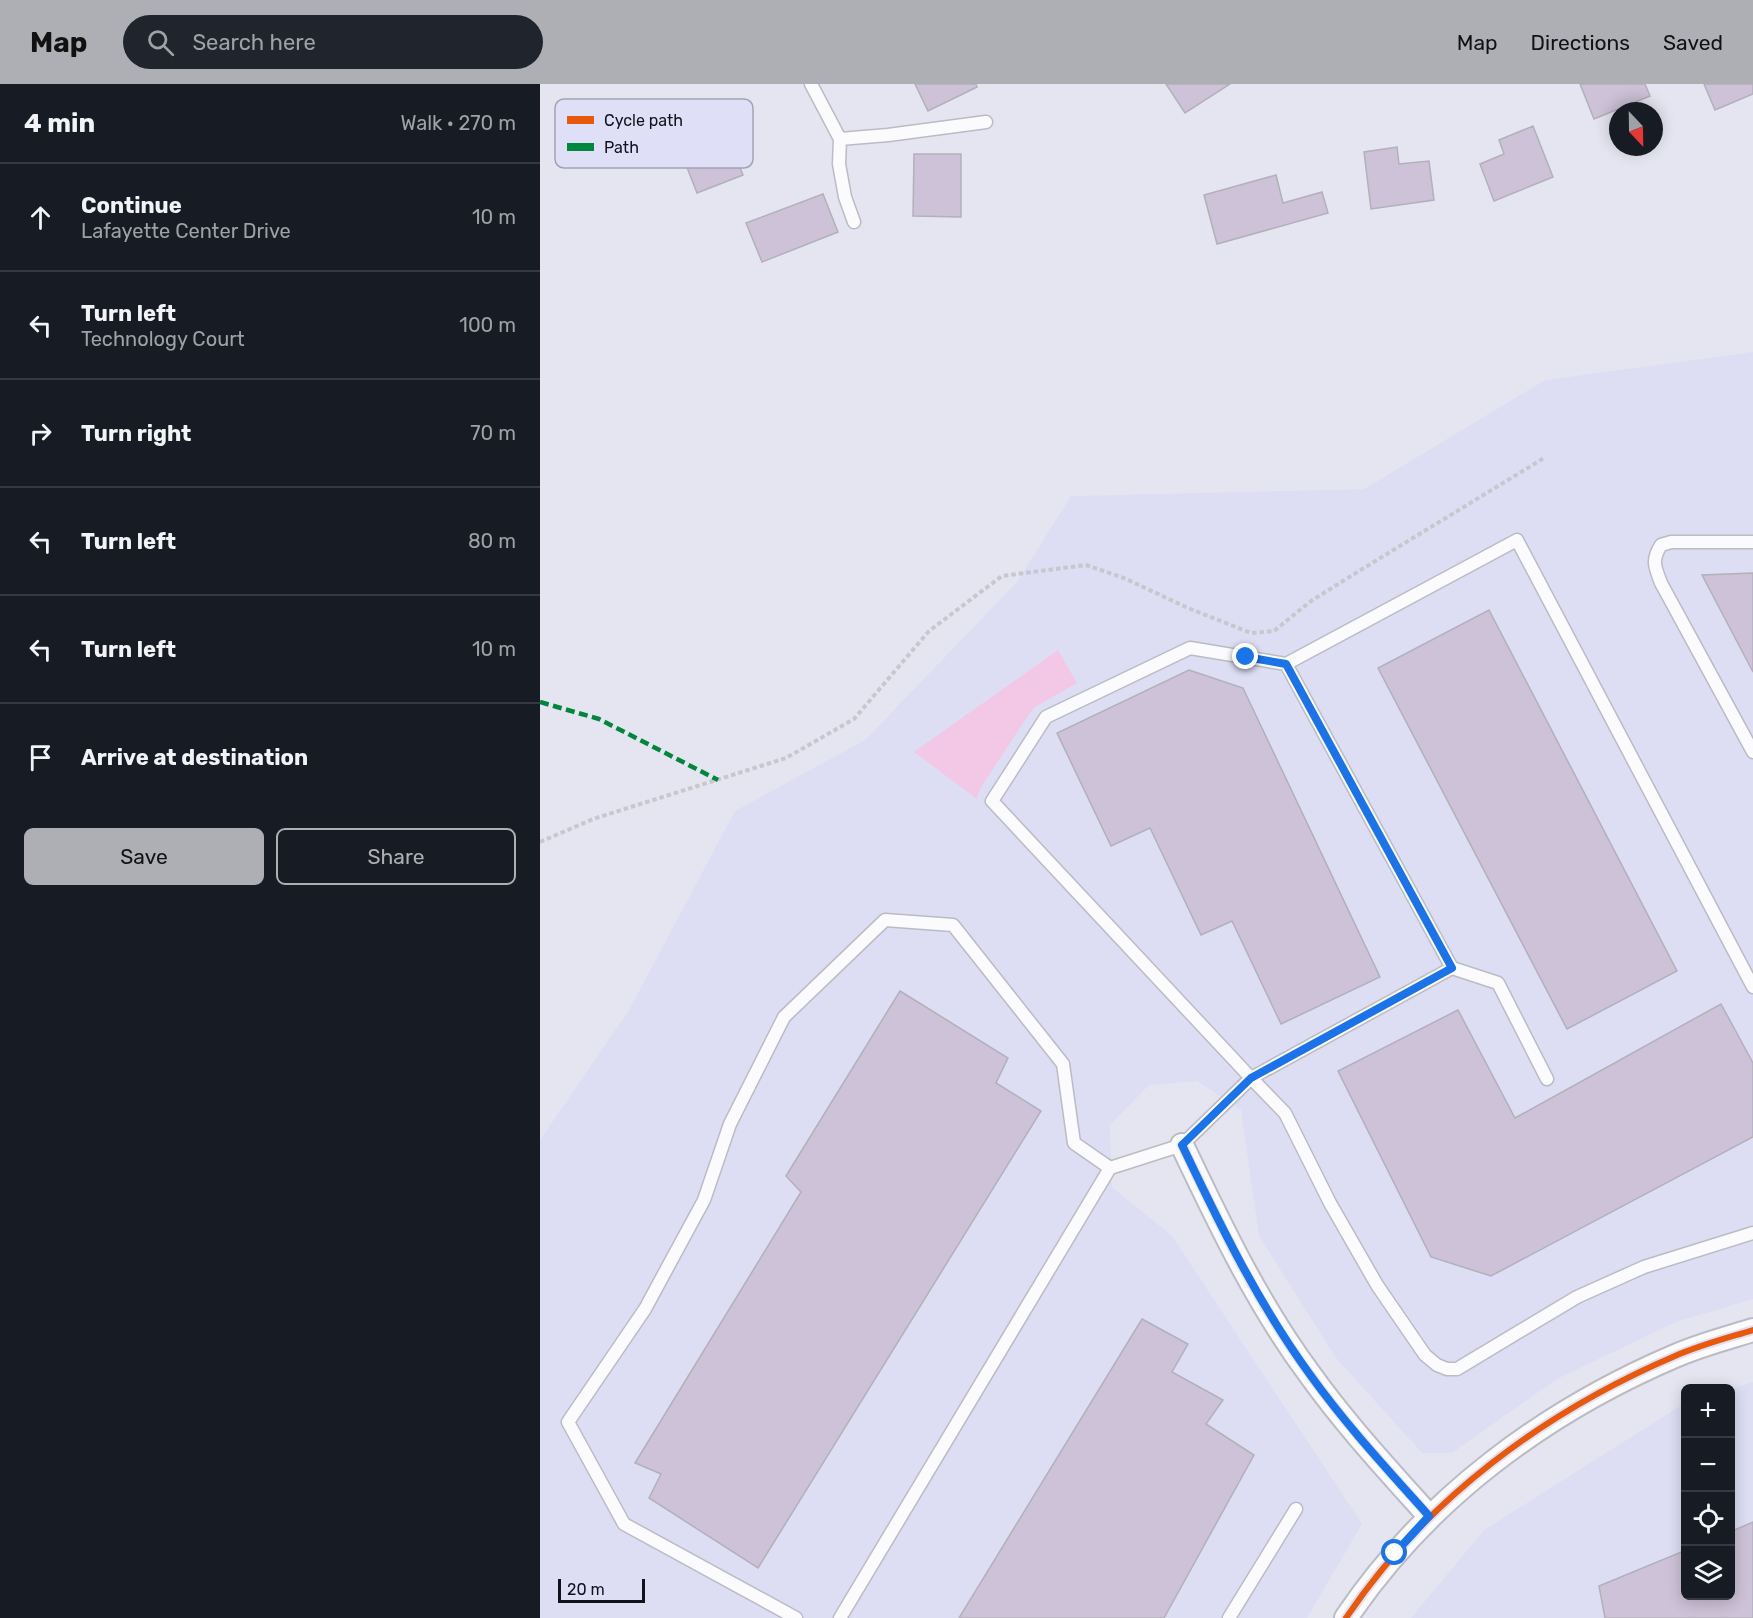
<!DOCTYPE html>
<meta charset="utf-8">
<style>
body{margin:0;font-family:Rubik,sans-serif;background:#20242c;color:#f1f3f6}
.controls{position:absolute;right:18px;bottom:18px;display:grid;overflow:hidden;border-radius:9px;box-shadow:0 3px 15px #0003}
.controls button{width:54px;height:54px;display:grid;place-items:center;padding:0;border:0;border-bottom:2px solid #363941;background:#171b24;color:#f1f3f6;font:30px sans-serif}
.compass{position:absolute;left:1069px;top:18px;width:54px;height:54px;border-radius:50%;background:#171b24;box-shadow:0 3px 15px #0003;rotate:158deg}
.scale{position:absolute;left:18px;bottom:15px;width:87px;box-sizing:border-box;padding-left:6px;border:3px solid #12121a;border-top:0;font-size:16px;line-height:21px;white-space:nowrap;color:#12121a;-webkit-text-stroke:4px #dfe0f7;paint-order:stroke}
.stop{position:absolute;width:18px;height:18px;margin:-14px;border:4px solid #1a73e8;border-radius:50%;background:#fff}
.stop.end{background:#1a73e8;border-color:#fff;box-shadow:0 2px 6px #0008}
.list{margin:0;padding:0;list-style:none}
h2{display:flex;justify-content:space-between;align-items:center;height:78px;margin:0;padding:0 24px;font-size:26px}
h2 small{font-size:20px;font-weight:400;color:#9ea1a6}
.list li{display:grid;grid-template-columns:39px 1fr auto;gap:18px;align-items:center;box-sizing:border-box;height:108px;padding:0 24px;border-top:2px solid #363941}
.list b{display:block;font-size:22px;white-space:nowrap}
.list p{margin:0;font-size:20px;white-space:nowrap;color:#9ea1a6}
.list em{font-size:20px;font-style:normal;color:#9ea1a6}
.actions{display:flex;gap:12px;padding:18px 24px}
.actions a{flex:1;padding:14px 0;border:2px solid #aeafb5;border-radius:9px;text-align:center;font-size:21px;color:#aeafb5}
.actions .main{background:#aeafb5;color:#111}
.icon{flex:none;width:33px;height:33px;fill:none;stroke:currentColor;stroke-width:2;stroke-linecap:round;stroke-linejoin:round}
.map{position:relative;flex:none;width:1213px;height:1534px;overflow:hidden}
header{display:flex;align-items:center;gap:36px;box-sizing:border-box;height:84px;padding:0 30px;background:#aeafb5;color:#111}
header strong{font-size:28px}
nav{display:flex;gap:33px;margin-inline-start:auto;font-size:21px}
.search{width:420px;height:54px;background:#20242c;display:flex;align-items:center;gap:15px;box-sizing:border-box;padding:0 21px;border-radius:33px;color:#9ea1a6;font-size:22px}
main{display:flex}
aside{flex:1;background:#171b24}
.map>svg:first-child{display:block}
.built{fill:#dddef4}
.green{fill:#f3c8e7}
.building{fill:#cdc2d7;stroke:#b2b0b9;stroke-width:1.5}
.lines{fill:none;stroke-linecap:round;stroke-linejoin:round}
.service-casing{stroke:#bbbbc4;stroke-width:15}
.minor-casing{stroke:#bbbbc4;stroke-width:26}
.path{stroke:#c7c7cd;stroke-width:4;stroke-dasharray:4.5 3;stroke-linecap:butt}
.service{stroke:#fbfbfd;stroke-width:12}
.minor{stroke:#fbfbfd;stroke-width:22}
.quiet{stroke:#00873e;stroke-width:4.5;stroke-dasharray:9 4.5;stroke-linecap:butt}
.cycleway-casing{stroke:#dfe0f7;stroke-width:10}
.cycleway{stroke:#e8590c;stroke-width:6}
.route{stroke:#1a73e8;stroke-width:8}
.key{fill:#dfe0f7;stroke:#a2a2b5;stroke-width:1.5}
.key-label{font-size:16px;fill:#12121a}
</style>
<header>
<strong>Map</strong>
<div class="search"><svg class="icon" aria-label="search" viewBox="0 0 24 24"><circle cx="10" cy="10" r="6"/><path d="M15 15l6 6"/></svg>Search here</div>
<nav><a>Map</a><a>Directions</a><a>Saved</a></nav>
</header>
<main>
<aside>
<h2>4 min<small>Walk · 270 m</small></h2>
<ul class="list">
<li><svg class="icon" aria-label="ahead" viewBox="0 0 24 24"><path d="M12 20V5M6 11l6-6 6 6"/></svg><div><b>Continue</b><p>Lafayette Center Drive</p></div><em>10 m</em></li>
<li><svg class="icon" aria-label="left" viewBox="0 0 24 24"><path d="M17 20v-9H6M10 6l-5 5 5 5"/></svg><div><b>Turn left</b><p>Technology Court</p></div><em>100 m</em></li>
<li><svg class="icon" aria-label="right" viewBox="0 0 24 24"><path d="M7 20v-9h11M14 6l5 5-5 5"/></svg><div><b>Turn right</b></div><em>70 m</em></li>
<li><svg class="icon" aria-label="left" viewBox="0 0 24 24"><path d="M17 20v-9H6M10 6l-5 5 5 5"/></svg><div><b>Turn left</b></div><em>80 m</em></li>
<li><svg class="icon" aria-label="left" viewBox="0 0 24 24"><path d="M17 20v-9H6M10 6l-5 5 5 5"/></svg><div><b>Turn left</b></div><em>10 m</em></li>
<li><svg class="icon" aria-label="arrive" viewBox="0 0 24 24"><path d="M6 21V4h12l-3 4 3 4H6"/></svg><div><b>Arrive at destination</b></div></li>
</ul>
<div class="actions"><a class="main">Save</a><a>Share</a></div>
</aside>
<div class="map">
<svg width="1213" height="1534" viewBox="0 0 1213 1534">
<rect width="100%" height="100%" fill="#e5e5f1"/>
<path class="built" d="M1213 268V1215L1136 1238 1017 1295 912 1369H882L796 1274 719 1152 701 1026 657 997 609 1001 570 1041 572 1103 632 1152 822 1440 767 1534H0V1056L89 926 195 727 325 656 477 498 531 412 824 405 1005 296Z
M1213 1298V1534H871L944 1446 1145 1319 1146 1512H1190L1191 1305Z"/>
<path class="green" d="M518 566 537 599 495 623 489 630 440 705 437 715 374 668Z"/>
<path class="building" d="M375 0H436L437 3 388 27Z
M626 0H690L645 29Z
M1040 0H1105L1110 12 1054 35Z
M1164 0H1213V10L1175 26Z
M179 32 203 91 157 109 134 50Z
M993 42 1013 93 954 117 940 80 964 70 959 56Z
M857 63 859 80 889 77 894 116 831 125 824 68Z
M374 70H421V133L373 132Z
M736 91 743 119 782 108 788 129 677 160 664 111Z
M283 110 298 148 222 178 206 139Z
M1213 489V588L1162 491Z
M949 526 1137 887 1027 945 838 584Z
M649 586 703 604 840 893 741 940 692 837 661 851 610 744 571 762 517 649Z
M360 907 468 974 456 999 501 1027 218 1484 109 1414 121 1390 95 1379 261 1108 246 1092Z
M1181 920 1213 979V1053L951 1192 891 1173 798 987 918 926 975 1034Z
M602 1235 648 1260 632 1288 683 1316 666 1340 714 1371 624 1534H419Z
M1213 1438V1534H1065L1059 1502 1146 1466V1512H1190V1448Z"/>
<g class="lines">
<g class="service-casing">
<path id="service" d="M271 0 300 55 299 80 305 113 314 138
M300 55 348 51 446 38
M1213 458H1131L1121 461C1111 477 1115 483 1121 499L1213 668
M746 580 912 884 711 994 745 1029 790 1119 837 1201 885 1271 897 1281 907 1285H917L1037 1213 1104 1183 1213 1149
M912 884 958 899 1007 995
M256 1534 84 1440 28 1338 105 1225 164 1116 190 1040 244 933 345 836 413 841 523 980 534 1059 570 1084
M300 1534 570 1084 642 1061 711 994 452 717 506 633 650 564 746 580 977 456 1213 903
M689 1534 756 1425"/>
</g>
<g class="minor-casing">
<path id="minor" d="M642 1061C680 1141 718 1221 771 1292 807 1342 848 1386 889 1432
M806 1534C886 1415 1004 1328 1135 1272 1160 1261 1187 1254 1213 1246"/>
</g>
<path class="path" d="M0 758 53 735 246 674 314 635 389 547 462 492 546 481 584 494 648 524 711 549 734 547 771 517 819 487 1004 374"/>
<use href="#service" class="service"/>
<use href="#minor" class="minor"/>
<path class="quiet" d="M0 618 59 635 178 696"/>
<g class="cycleway-casing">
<path id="cycleway" d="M642 1061C680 1141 718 1221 771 1292 807 1342 848 1386 889 1432
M806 1534C886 1415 1004 1328 1135 1272 1160 1261 1187 1254 1213 1246"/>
</g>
<use href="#cycleway" class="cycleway"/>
</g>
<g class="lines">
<path class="route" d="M706 573 746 580 912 884 711 994 642 1061C680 1141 719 1221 771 1292 807 1342 848 1386 889 1432L855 1469"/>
</g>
<rect x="15" y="15" width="198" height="69" rx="9" class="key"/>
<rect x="27" y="32" width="27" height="8" fill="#e8590c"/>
<rect x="27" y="59" width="27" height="8" fill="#00873e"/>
<g class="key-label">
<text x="64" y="42">Cycle path</text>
<text x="64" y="69">Path</text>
</g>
</svg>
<div class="controls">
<button>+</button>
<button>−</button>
<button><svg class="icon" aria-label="locate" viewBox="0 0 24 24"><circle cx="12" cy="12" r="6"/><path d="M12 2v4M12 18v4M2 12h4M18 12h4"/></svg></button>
<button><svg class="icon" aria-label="layers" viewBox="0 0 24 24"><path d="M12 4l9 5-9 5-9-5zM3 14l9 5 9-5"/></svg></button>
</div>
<svg class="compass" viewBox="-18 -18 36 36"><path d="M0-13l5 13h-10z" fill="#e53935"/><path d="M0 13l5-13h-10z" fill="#9ea1a6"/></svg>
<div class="scale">20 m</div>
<div class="stop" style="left:855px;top:1469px"></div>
<div class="stop end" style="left:706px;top:573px"></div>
</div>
</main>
